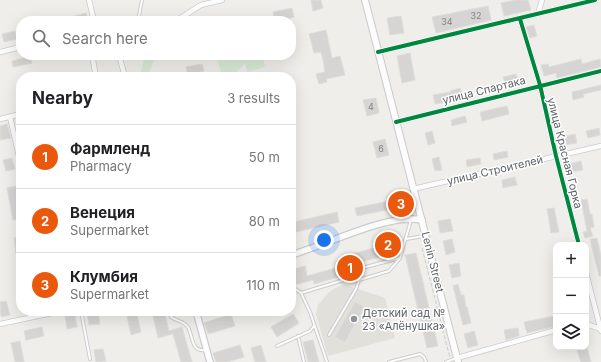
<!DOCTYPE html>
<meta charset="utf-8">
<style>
body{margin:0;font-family:Inter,sans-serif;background:#f6f6f6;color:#202124}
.controls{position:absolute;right:12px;bottom:12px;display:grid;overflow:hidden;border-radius:8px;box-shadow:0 4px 16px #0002}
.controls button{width:36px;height:36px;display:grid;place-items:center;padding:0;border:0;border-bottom:1px solid #e0e0e0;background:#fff;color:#202124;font:20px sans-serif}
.you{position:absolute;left:324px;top:240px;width:14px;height:14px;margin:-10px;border:3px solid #fff;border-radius:50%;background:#1a73e8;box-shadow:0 0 0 6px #1a73e833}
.badge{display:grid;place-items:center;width:26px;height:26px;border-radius:50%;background:#ea580c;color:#fff;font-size:13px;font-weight:700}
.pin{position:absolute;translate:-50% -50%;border:2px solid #fff;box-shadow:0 1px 4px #0006}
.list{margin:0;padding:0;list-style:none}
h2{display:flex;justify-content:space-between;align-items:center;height:52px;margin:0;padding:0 16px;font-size:17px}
h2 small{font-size:13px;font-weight:400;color:#757577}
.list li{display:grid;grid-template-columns:26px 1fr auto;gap:12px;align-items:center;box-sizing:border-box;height:64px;padding:0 16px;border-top:1px solid #e0e0e0}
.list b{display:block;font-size:15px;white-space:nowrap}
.list p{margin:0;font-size:13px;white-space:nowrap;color:#757577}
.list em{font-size:13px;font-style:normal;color:#757577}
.icon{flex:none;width:22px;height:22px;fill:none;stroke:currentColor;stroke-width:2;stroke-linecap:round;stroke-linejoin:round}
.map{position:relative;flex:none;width:601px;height:362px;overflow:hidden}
.search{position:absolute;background:#fff;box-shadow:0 4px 16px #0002;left:16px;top:16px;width:280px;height:44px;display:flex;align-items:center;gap:10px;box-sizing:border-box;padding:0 14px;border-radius:16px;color:#757577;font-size:15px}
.panel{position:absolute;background:#fff;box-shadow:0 4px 16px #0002;left:16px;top:72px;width:280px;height:244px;border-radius:16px}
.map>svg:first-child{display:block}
.education{fill:#e2e0da}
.green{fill:#d8ebd6}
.building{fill:#d6d5d3;stroke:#deddd9}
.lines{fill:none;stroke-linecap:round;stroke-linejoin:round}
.service-casing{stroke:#cbcccc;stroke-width:4}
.minor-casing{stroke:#cbcccc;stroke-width:6}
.tertiary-casing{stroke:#cbcccc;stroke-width:8}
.secondary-casing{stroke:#cacacb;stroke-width:8}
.path{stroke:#cacfcc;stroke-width:1;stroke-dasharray:4 2;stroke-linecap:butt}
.service{stroke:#fdfcfc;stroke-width:2}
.minor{stroke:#fdfcfc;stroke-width:4.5}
.tertiary{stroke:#fdfcfc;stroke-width:5.5}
.secondary{stroke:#fdfcfc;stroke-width:6}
.cycleway-casing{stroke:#fff;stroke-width:6}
.cycleway{stroke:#00873e;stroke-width:4}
.poi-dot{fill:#919496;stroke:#fff;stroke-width:1.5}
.labels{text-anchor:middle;stroke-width:3;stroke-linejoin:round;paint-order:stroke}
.number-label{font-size:9px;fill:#7e8184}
.street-label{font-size:11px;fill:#5f6368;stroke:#fff}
.poi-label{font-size:11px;fill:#5f6368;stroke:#fff;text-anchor:start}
</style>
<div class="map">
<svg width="601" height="362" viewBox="0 0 601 362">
<rect width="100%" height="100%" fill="#efeeea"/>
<path class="education" d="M343 284 385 298 395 338 328 356 319 325 316 314 318 305 329 292Z"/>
<path class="green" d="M145 55H155V59L147 77H140Z
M222 55H262L265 67 247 72 245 63C237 72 234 77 222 77L217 58Z"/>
<path class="building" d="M311 0H321L323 8 313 11Z
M516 0H528L531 10 504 16 501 3Z
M488 6 491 20 436 33 432 17Z
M292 8 294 17 275 21 273 12Z
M86 13 88 21H72L71 17Z
M401 16 404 33 390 35 387 18Z
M534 25 537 36 530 38 526 27Z
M326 30 332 58 340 56 345 75 326 79 327 82 319 84 316 74 325 72 323 60 321 52 314 53 309 34Z
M15 31 17 39 4 42 2 34Z
M410 53 415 80 402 83 397 56Z
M30 56 32 63 13 67 12 61Z
M581 59 582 64 600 59 601 67 557 78 556 73 544 76 541 65 548 64 549 67Z
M202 64 204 71 188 75 186 67Z
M516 74 518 80 505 84 503 77Z
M601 85V90L583 94 584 97 573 100 572 92Z
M460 88 462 94 448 97V102L435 104 433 95 451 92 450 91Z
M376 98 379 113 367 116 363 100Z
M507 106 509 114 482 121 480 112Z
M465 116 467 122 452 126 451 120Z
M7 124 11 138 0 140V126Z
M599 128 600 135 588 138 586 131Z
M432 131 435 143 428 145 425 133Z
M575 134 577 143 564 145 562 137Z
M385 139 389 155 377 158 373 142Z
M507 151 508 157 494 160 493 154Z
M439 157 442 170 435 171 432 159Z
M12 158 15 169 6 171 3 160Z
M480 158 481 164 467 167 466 160Z
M581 161 583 170 571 172 569 164Z
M515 177 517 185 503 188 502 180Z
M16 186 20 207H21V219L13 220 7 188Z
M587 199 590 214H592L594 227 590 228 593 236 585 238 583 232 587 231 581 200Z
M389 201 391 209 357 216 355 208Z
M554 208 559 232 551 233 547 209Z
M337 212 339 222 296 232 294 222Z
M450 219 453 231 440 233 438 221Z
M21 237V254H16L14 238Z
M597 238 601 256V276H599L590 239Z
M452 239 455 252 446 255 443 241Z
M395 242 398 252 354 264 352 254Z
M416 253 438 346 427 348 405 255Z
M354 263 356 272 314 284 313 280 294 285 291 270 305 266 307 276Z
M459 263 461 276 452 278 449 265Z
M458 284 461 295H464L466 307H467L471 323 463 325 453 286Z
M6 301 10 315 1 317 0 302Z
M355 302 364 307 345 342 335 337Z
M98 311 100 324 89 325 87 313Z
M126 311H136L141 332 131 335Z
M152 311H164L169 331 182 327 192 362H181L173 334 158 338Z
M231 314 235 326 208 334 204 323Z
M293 314 299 323 277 337 271 327Z
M75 315 77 327 67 329 65 316Z
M555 316 556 326 527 333 524 322Z
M42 327 44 336 26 340 24 331Z
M518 328 519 336 506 340 504 330Z
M474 331 478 345 468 348 464 334Z
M313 340 319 362H308L303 342Z
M20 341 24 362H15L11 343Z
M240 345 244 357 227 362H216L213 353Z
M261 345 266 362H255L251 348Z
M576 347H587L591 362H581Z
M103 349 106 361 96 362 94 350Z"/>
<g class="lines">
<g class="service-casing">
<path id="service" d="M138 21 142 0
M406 239 424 236
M359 280 389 271 400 258
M291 286 301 293 310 312 327 362
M301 293 357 276 362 268 400 258 411 220
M81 311 90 359
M169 311 171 317C176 321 184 321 188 327 193 336 191 352 205 350
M198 314 210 311
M329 335 356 289 359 280 357 276
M298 336 304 362
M277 346 310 331 314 326
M389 362 420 354 424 357 426 362
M446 362 456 358"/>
</g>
<g class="minor-casing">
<path id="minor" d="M89 0 94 21
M538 14 542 0
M520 19 540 85 556 156 579 245
M176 21 201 5 222 0
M0 52 21 47
M378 52 595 0
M92 55 96 77
M119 55 125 77
M10 117 21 165
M0 119 21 114
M396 122 601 71
M413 189 601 146
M586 273 601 331
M0 324 61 311
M586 324 601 329
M457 358 556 330"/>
</g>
<g class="tertiary-casing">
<path id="tertiary" d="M291 255C327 245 387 213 422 220
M196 311 210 362"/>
</g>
<g class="secondary-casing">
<path id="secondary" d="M365 0 458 362"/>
</g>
<path class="path" d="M422 248 450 358"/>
<use href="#service" class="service"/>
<use href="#minor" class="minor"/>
<use href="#tertiary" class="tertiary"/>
<use href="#secondary" class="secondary"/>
<g class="cycleway-casing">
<path id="cycleway" d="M520 19 540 85 556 156 579 245
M378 52 595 0
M396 122 601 71"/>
</g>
<use href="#cycleway" class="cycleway"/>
</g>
<circle class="poi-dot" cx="354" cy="319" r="4"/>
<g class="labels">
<g class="number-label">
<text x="476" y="19">32</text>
<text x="447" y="25">34</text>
<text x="371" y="110">4</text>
<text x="381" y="152">6</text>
</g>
<g class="street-label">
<text transform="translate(484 90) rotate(-14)" y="4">улица Спартака</text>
<text transform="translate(565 153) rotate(76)" y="4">улица Красная Горка</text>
<text transform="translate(495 170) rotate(-13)" y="4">улица Строителей</text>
<text transform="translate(433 262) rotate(76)" y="4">Lenin Street</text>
</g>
<g class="poi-label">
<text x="362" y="317">Детский сад №<tspan x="362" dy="13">23 «Алёнушка»</tspan></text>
</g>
</g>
</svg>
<div class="controls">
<button>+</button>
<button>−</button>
<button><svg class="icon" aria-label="layers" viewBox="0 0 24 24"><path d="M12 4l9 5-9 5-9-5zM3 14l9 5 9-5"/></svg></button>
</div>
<div class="you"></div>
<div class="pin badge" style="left:350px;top:268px">1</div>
<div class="pin badge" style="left:388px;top:245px">2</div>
<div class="pin badge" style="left:401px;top:204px">3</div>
<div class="search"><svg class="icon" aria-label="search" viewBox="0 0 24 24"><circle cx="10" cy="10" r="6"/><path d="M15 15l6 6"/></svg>Search here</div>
<section class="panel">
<h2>Nearby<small>3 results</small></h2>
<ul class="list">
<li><span class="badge">1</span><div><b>Фармленд</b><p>Pharmacy</p></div><em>50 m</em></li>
<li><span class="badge">2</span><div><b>Венеция</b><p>Supermarket</p></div><em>80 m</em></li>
<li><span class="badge">3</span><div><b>Клумбия</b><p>Supermarket</p></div><em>110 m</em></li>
</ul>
</section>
</div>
